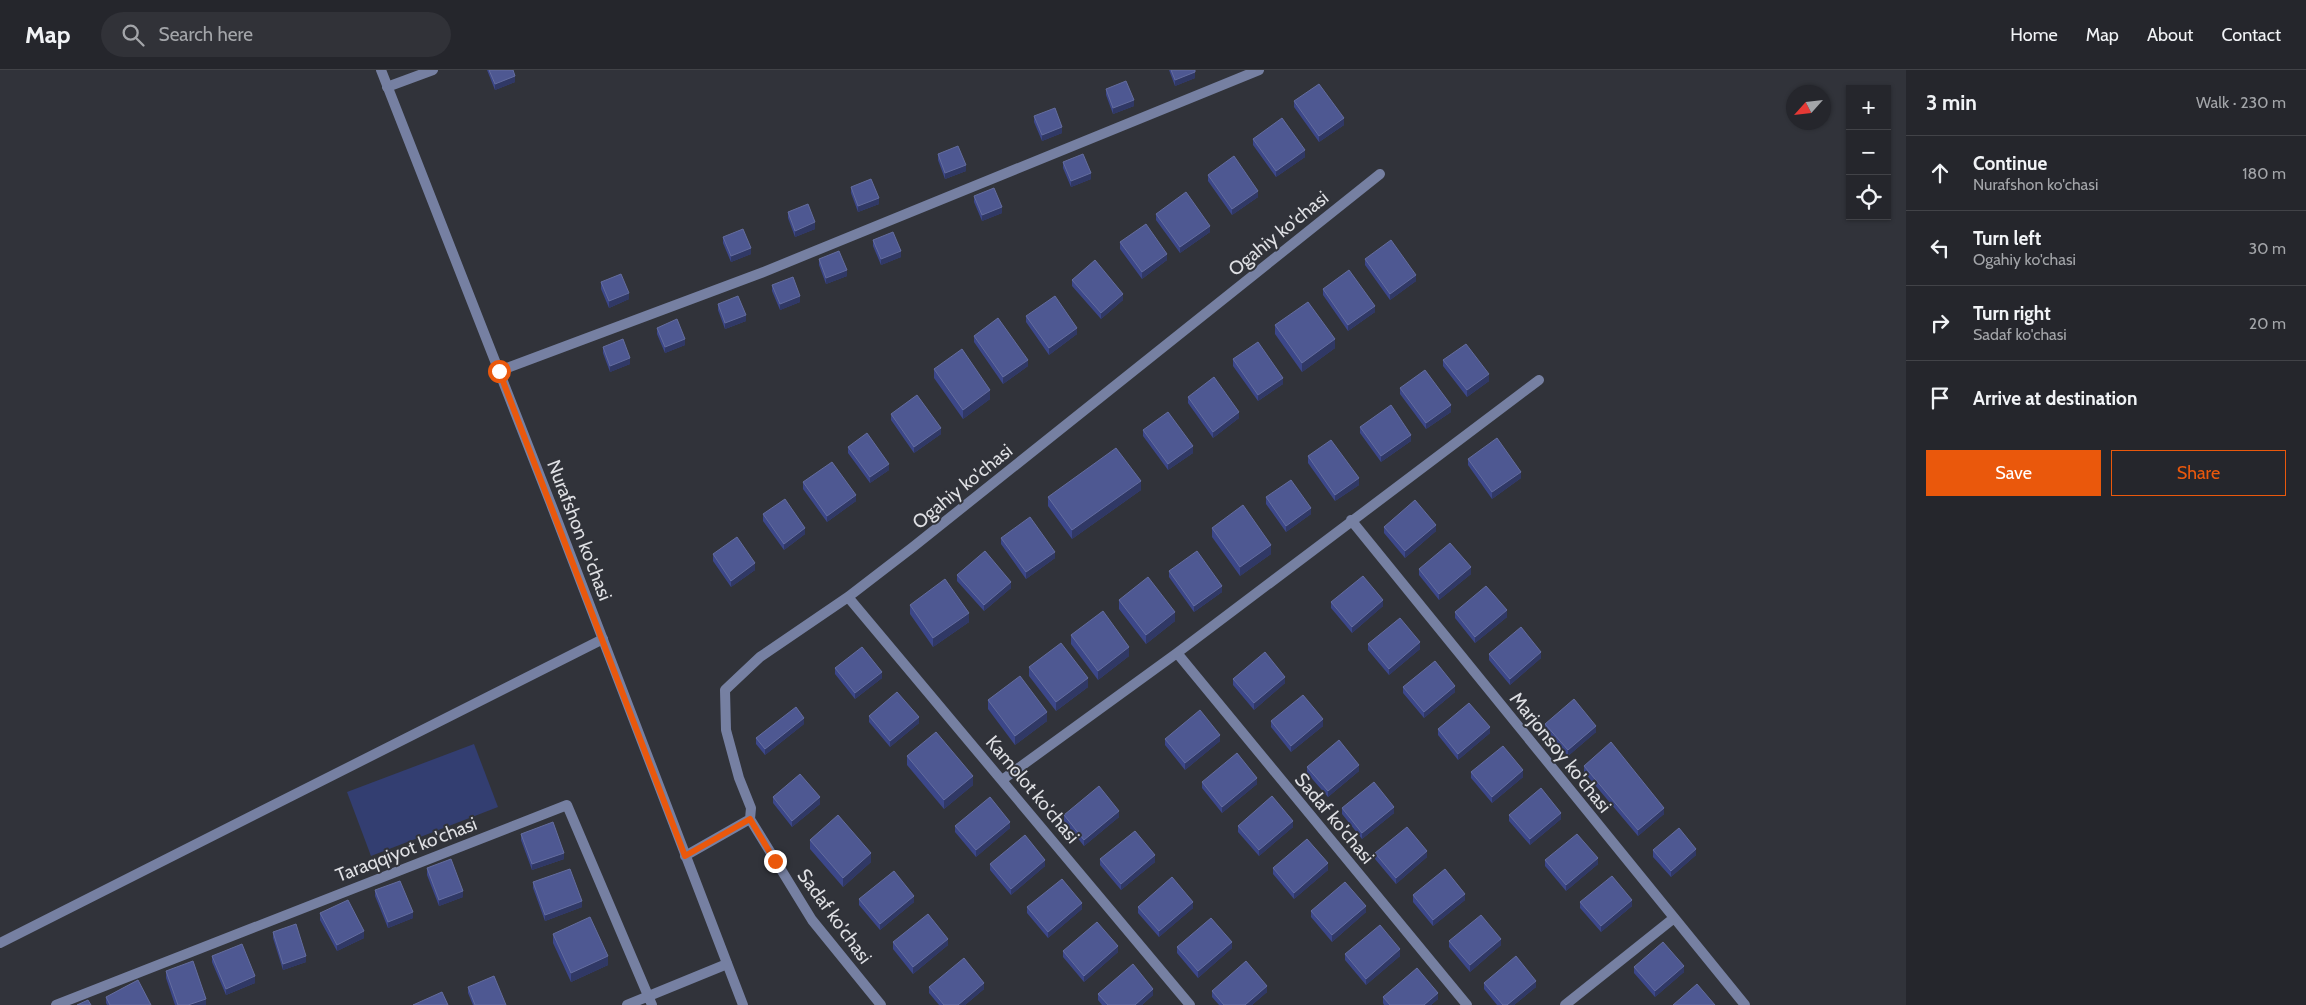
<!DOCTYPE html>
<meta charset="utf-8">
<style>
body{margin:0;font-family:Cabin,sans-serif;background:#313238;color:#f1f3f6}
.controls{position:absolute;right:15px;top:15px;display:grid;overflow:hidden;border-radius:0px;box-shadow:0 1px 4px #0004}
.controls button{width:45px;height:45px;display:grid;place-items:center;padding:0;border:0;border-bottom:1px solid #424348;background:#25262c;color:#f1f3f6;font:25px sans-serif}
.compass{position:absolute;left:1786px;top:15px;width:45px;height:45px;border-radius:50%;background:#25262c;box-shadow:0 1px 4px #0004;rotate:243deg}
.stop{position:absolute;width:15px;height:15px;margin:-11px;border:4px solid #ea580c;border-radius:50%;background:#fff}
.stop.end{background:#ea580c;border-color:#fff;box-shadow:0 1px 5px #0008}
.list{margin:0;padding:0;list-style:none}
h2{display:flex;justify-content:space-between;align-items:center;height:65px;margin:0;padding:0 20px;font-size:21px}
h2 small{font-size:16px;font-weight:400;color:#a3a5a9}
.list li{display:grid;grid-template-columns:32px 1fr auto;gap:15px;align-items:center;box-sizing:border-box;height:75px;padding:0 20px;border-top:1px solid #424348}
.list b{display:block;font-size:19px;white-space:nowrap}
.list p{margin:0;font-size:16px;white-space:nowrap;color:#a3a5a9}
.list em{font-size:16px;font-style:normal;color:#a3a5a9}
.actions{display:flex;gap:10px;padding:15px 20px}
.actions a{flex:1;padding:11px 0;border:1px solid #ea580c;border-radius:0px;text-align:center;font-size:18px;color:#ea580c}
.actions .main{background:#ea580c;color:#fff}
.icon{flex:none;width:28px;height:28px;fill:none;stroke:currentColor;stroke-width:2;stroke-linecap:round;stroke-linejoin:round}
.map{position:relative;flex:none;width:1906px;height:935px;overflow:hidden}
header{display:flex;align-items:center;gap:30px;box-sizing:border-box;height:70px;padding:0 25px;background:#25262c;border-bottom:1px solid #424348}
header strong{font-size:24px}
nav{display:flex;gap:28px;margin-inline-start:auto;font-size:18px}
.search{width:350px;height:45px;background:#313238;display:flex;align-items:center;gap:12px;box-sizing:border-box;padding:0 18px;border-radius:28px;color:#a3a5a9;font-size:19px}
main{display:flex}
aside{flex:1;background:#25262c}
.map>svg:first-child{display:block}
.green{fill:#333e71}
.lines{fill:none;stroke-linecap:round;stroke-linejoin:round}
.minor{stroke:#7680a2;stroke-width:10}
.tertiary{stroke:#7680a2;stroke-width:10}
.wall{fill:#3c4789}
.shaded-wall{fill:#303865}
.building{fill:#4e5892;stroke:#646d9f}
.route{stroke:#ea580c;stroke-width:6}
.labels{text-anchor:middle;stroke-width:4;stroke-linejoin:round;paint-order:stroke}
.street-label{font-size:19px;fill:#dedfe3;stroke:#31333a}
</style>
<header>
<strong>Map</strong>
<div class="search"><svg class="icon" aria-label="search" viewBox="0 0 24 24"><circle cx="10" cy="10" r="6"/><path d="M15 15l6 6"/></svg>Search here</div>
<nav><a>Home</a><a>Map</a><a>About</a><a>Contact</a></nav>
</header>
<main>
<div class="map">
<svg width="1906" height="935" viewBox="0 0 1906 935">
<rect width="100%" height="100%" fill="#31333a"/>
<path class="green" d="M474 674 498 737 371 786 347 722Z"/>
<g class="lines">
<path class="minor" d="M387 17 433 0
M499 301 761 203 1259 0
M1351 450 1745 935
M848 527 1190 935
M1177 583 1467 935
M1002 710 1177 583 1539 310
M750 749 812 850 881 935
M685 786 750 749 751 738 739 708 726 660 725 620 760 587 848 527 913 477 1380 104
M0 873 603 569
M56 935 567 735 652 935
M627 935 727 894
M1565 935 1674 848"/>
<path class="tertiary" d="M381 0 551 434 743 935"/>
</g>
<path class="wall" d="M487 0H513L515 12 495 20Z
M1169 0H1195V8L1175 16Z
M1106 19 1134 36 1113 44 1106 25Z
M1294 31 1344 55 1319 72 1294 37Z
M1034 46 1062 63 1042 71 1034 52Z
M1253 69 1305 87 1276 107 1253 75Z
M938 84 966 101 945 109 938 90Z
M1063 92 1091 109 1071 117 1063 98Z
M1208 105 1258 127 1232 145 1208 111Z
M851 117 879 134 858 142 851 123Z
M974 126 1002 143 982 151 974 132Z
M788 142 815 159 795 167 788 148Z
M1156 144 1210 162 1180 183 1156 150Z
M723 167 751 184 731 192 723 173Z
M873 170 901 187 881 195 873 176Z
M1120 172 1167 190 1142 209 1120 179Z
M819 189 847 206 826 214 819 195Z
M1365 189 1416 211 1390 230 1365 195Z
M1072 210 1123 230 1101 249 1072 216Z
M601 212 629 229 609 238 601 219Z
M772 215 800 232 780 240 772 221Z
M1323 219 1375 242 1348 261 1323 225Z
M718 234 746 251 725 259 718 240Z
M1026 246 1077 264 1049 285 1026 252Z
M1275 255 1335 278 1302 302 1275 264Z
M657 258 685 275 665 283 657 264Z
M974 266 1028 296 1003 314 974 272Z
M603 277 630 294 610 302 603 283Z
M1233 289 1283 314 1258 331 1233 296Z
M1443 290 1489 311 1467 327 1443 296Z
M934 299 990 329 963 349 934 308Z
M1400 318 1451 342 1426 359 1400 324Z
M1188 327 1239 348 1213 368 1188 333Z
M891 344 941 364 914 383 891 350Z
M1360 357 1411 371 1381 392 1360 363Z
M1143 360 1193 383 1168 400 1143 366Z
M848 377 889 400 870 413 848 383Z
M1308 386 1359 415 1335 431 1308 393Z
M1468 389 1521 408 1492 429 1468 395Z
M803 412 856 431 827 452 803 419Z
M1141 420 1072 469 1048 436V427Z
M1266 427 1311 444 1286 462 1266 434Z
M763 444 805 464 784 480 763 451Z
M1384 457 1436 461 1405 488 1384 463Z
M1212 458 1271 484 1240 506 1212 467Z
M1001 468 1055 488 1026 509 1001 474Z
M713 484 755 500 731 517 713 491Z
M1419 499 1471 504 1439 530 1419 505Z
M1169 501 1222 522 1194 542 1169 507Z
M957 505 1011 518 984 541 957 511Z
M1119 530 1175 551 1146 574 1119 539Z
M1331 532 1383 536 1352 563 1331 538Z
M910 535 969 552 933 577 910 544Z
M1455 542 1507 547 1475 573 1455 548Z
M1071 565 1129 586 1098 610 1071 574Z
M1368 574 1420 579 1389 605 1368 580Z
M1489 584 1541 588 1510 615 1489 590Z
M1029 597 1088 617 1056 641 1029 606Z
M835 598 882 608 855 629 835 604Z
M1233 609 1285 613 1254 640 1233 615Z
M1403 617 1455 622 1424 648 1403 623Z
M988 630 1047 651 1015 675 988 639Z
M869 646 919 653 890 677 869 652Z
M1271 651 1323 656 1291 682 1271 657Z
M804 654 765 685 756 674V668Z
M1545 654 1596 662 1568 686 1545 660Z
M1438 659 1490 663 1458 690 1438 665Z
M1165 669 1220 671 1185 700 1165 675Z
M907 686 973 715 944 739 907 695Z
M1584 696 1664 744 1638 766 1584 702Z
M1307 697 1359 701 1328 727 1307 703Z
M1471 702 1523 707 1492 733 1471 708Z
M1202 712 1257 714 1222 743 1202 718Z
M773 727 820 734 792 757 773 733Z
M1342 738 1394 743 1362 769 1342 744Z
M1064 745 1119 747 1084 776 1064 751Z
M1509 745 1561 749 1530 775 1509 751Z
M955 756 1010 758 976 787 955 762Z
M1238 756 1293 757 1259 786 1238 762Z
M521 764 564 789 532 800 521 770Z
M810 770 871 792 843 817 810 779Z
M1653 780 1696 785 1671 807 1653 787Z
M1375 783 1427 787 1396 814 1375 789Z
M1100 789 1155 792 1121 820 1100 795Z
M1545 790 1598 794 1566 821 1545 796Z
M990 794 1045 796 1011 825 990 800Z
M427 798 463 827 439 836 427 805Z
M1273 798 1328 800 1294 829 1273 804Z
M533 812 582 837 545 851 533 818Z
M375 820 413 848 388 858 375 826Z
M1413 825 1465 830 1433 856 1413 832Z
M859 829 914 832 880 860 859 835Z
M1580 832 1632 836 1601 862 1580 838Z
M1027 837 1082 839 1048 868 1027 843Z
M1138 837 1193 838 1159 867 1138 843Z
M1311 841 1366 842 1332 872 1311 847Z
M320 843 364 868 337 881 320 850Z
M273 862 306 892 283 900 273 868Z
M553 864 608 895 571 912 553 873Z
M1449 871 1501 875 1470 902 1449 877Z
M893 872 948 875 913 904 893 879Z
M1177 877 1232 878 1198 908 1177 883Z
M1063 881 1118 882 1084 912 1063 887Z
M1345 884 1400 886 1366 915 1345 890Z
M212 886 255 913 226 925 212 892Z
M1634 897 1684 902 1655 927 1634 903Z
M166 901 206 935H175L166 908Z
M1484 913 1536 917 1514 935H1497L1484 919Z
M468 917 506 935H473L468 923Z
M929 917 984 919 965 935H939L929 923Z
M1212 921 1267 922 1252 935H1219L1212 927Z
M1098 924 1153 925 1142 935H1102L1098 930Z
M106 927 151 935H107L106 933Z
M1383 927 1438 929 1431 935H1384L1383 933Z"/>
<path class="shaded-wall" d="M1195 2V8L1175 16V10Z
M515 6V12L495 20V14Z
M1134 30V36L1113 44V38Z
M1344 48V55L1319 72V66Z
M1062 57V63L1042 71V65Z
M1305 80V87L1276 107V101Z
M966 95V101L945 109V103Z
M1091 103V109L1071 117V111Z
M1258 121V127L1232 145V139Z
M879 128V134L858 142V136Z
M1002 137V143L982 151V145Z
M815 152V159L795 167V161Z
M1210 156V162L1180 183V177Z
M751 178V184L731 192V186Z
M901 181V187L881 195V189Z
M1167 184V190L1142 209V202Z
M847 200V206L826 214V208Z
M1416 205V211L1390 230V224Z
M629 223V229L609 238V231Z
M1123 224V230L1101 249V243Z
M800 226V232L780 240V234Z
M1375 236V242L1348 261V255Z
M746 245V251L725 259V253Z
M1077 258V264L1049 285V278Z
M685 269V275L665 283V277Z
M1335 269V278L1302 302V293Z
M630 288V294L610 302V296Z
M1028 290V296L1003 314V307Z
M1489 304V311L1467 327V320Z
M1283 308V314L1258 331V325Z
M990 320V329L963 349V340Z
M1451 335V342L1426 359V353Z
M1239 342V348L1213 368V362Z
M941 358V364L914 383V377Z
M1411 365V371L1381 392V386Z
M1193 376V383L1168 400V394Z
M889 394V400L870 413V407Z
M1521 402V408L1492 429V422Z
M1359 408V415L1335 431V425Z
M1141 411V420L1072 469V460Z
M856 425V431L827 452V446Z
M1311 438V444L1286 462V456Z
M1436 455V461L1405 488V481Z
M805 458V464L784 480V474Z
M1271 475V484L1240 506V497Z
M1055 482V488L1026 509V502Z
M755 493V500L731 517V511Z
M1471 497V504L1439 530V524Z
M1011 512V518L984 541V535Z
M1222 516V522L1194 542V536Z
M1383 530V536L1352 563V557Z
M1507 540V547L1475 573V567Z
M1175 542V551L1146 574V565Z
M969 543V552L933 577V568Z
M1420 572V579L1389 605V599Z
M1129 577V586L1098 610V601Z
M1541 582V588L1510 615V609Z
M882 602V608L855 629V623Z
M1285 607V613L1254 640V633Z
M1088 608V617L1056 641V632Z
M1455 616V622L1424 648V642Z
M1047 642V651L1015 675V666Z
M919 647V653L890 677V671Z
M804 648V654L765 685V679Z
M1323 649V656L1291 682V676Z
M1596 656V662L1568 686V680Z
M1490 657V663L1458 690V684Z
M1220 665V671L1185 700V693Z
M1359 695V701L1328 727V721Z
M1523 700V707L1492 733V727Z
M973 706V715L944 739V730Z
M1257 708V714L1222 743V737Z
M820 727V734L792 757V751Z
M1394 737V743L1362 769V763Z
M1664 738V744L1638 766V760Z
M1119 741V747L1084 776V770Z
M1561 743V749L1530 775V769Z
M1293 751V757L1259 786V780Z
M1010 752V758L976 787V780Z
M1696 779V785L1671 807V801Z
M1427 781V787L1396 814V808Z
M564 783V789L532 800V794Z
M871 783V792L843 817V808Z
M1155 785V792L1121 820V814Z
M1598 788V794L1566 821V815Z
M1045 790V796L1011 825V819Z
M1328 793V800L1294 829V823Z
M463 821V827L439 836V830Z
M1465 824V830L1433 856V850Z
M914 826V832L880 860V854Z
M1632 830V836L1601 862V856Z
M582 831V837L545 851V845Z
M1193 832V838L1159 867V861Z
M1082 833V839L1048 868V862Z
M1366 836V842L1332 872V865Z
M413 842V848L388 858V852Z
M364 861V868L337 881V875Z
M948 869V875L913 904V897Z
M1501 869V875L1470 902V895Z
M1232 872V878L1198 908V901Z
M1118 876V882L1084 912V906Z
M1400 879V886L1366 915V909Z
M306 886V892L283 900V894Z
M608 886V895L571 912V903Z
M1684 896V902L1655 927V921Z
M255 906V913L226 925V919Z
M1536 911V917L1514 935H1507Z
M984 913V919L965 935H958Z
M1267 916V922L1252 935H1245Z
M1153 919V925L1142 935H1135Z
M1438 923V929L1431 935H1424Z
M206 929V935H188Z"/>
<path class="building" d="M489 0H513L515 6 495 14Z
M1171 0H1195V2L1175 10Z
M1126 11 1134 30 1113 38 1106 19Z
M1319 14 1344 48 1319 66 1294 31Z
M1055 38 1062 57 1042 65 1034 46Z
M1282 48 1305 80 1276 101 1253 69Z
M958 76 966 95 945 103 938 84Z
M1083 84 1091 103 1071 111 1063 92Z
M1234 86 1258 121 1232 139 1208 105Z
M871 109 879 128 858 136 851 117Z
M994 118 1002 137 982 145 974 126Z
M1186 122 1210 156 1180 177 1156 144Z
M808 134 815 152 795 161 788 142Z
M1146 154 1167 184 1142 202 1120 172Z
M743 159 751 178 731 186 723 167Z
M893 162 901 181 881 189 873 170Z
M1391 170 1416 205 1390 224 1365 189Z
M839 181 847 200 826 208 819 189Z
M1095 190 1123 224 1101 243 1072 210Z
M1349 200 1375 236 1348 255 1323 219Z
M621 204 629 223 609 231 601 212Z
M793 207 800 226 780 234 772 215Z
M738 226 746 245 725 253 718 234Z
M1055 226 1077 258 1049 278 1026 246Z
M1308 232 1335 269 1302 293 1275 255Z
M998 248 1028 290 1003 307 974 266Z
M677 249 685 269 665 277 657 258Z
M623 269 630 288 610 296 603 277Z
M1258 272 1283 308 1258 325 1233 289Z
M1466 274 1489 304 1467 320 1443 290Z
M962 279 990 320 963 340 934 299Z
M1425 300 1451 335 1426 353 1400 318Z
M1214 307 1239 342 1213 362 1188 327Z
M917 325 941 358 914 377 891 344Z
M1391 335 1411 365 1381 386 1360 357Z
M1168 342 1193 376 1168 394 1143 360Z
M867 363 889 394 870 407 848 377Z
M1497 368 1521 402 1492 422 1468 389Z
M1331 370 1359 408 1335 425 1308 386Z
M1116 378 1141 411 1072 460 1048 427Z
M832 392 856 425 827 446 803 412Z
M1291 410 1311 438 1286 456 1266 427Z
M785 429 805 458 784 474 763 444Z
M1415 430 1436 455 1405 481 1384 457Z
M1243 435 1271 475 1240 497 1212 458Z
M1030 447 1055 482 1026 502 1001 468Z
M737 467 755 493 731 511 713 484Z
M1450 473 1471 497 1439 524 1419 499Z
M985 481 1011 512 984 535 957 505Z
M1197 481 1222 516 1194 536 1169 501Z
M1363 506 1383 530 1352 557 1331 532Z
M1148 507 1175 542 1146 565 1119 530Z
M945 509 969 543 933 568 910 535Z
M1486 516 1507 540 1475 567 1455 542Z
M1103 541 1129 577 1098 601 1071 565Z
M1400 548 1420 572 1389 599 1368 574Z
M1521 557 1541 582 1510 609 1489 584Z
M1061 573 1088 608 1056 632 1029 597Z
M862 577 882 602 855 623 835 598Z
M1265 582 1285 607 1254 633 1233 609Z
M1435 591 1455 616 1424 642 1403 617Z
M1020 606 1047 642 1015 666 988 630Z
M897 622 919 647 890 671 869 646Z
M1303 625 1323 649 1291 676 1271 651Z
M1574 629 1596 656 1568 680 1545 654Z
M1469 633 1490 657 1458 684 1438 659Z
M796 637 804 648 765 679 756 668Z
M1200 640 1220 665 1185 693 1165 669Z
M936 662 973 706 944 730 907 686Z
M1339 670 1359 695 1328 721 1307 697Z
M1611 672 1664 738 1638 760 1584 696Z
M1503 676 1523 700 1492 727 1471 702Z
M1237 683 1257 708 1222 737 1202 712Z
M800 704 820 727 792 751 773 727Z
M1374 712 1394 737 1362 763 1342 738Z
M1099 716 1119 741 1084 770 1064 745Z
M1541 718 1561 743 1530 769 1509 745Z
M1272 726 1293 751 1259 780 1238 756Z
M990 727 1010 752 976 780 955 756Z
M838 745 871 783 843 808 810 770Z
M553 752 564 783 532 794 521 764Z
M1407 757 1427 781 1396 808 1375 783Z
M1679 758 1696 779 1671 801 1653 780Z
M1135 761 1155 785 1121 814 1100 789Z
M1577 764 1598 788 1566 815 1545 790Z
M1025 765 1045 790 1011 819 990 794Z
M1307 769 1328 793 1294 823 1273 798Z
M451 789 463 821 439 830 427 798Z
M570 799 582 831 545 845 533 812Z
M1445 799 1465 824 1433 850 1413 825Z
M894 801 914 826 880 854 859 829Z
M1612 806 1632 830 1601 856 1580 832Z
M1172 807 1193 832 1159 861 1138 837Z
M1062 809 1082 833 1048 862 1027 837Z
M400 811 413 842 388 852 375 820Z
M1345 812 1366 836 1332 865 1311 841Z
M348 830 364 861 337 875 320 843Z
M928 844 948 869 913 897 893 872Z
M1481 845 1501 869 1470 895 1449 871Z
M590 847 608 886 571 903 553 864Z
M1211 848 1232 872 1198 901 1177 877Z
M1097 852 1118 876 1084 906 1063 881Z
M296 854 306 886 283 894 273 862Z
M1380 855 1400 879 1366 909 1345 884Z
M1663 872 1684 896 1655 921 1634 897Z
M242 874 255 906 226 919 212 886Z
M1516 886 1536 911 1507 935H1503L1484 913Z
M964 888 984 913 958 935H944L929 917Z
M193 891 206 929 188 935H178L166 901Z
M1246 891 1267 916 1245 935H1224L1212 921Z
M1133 894 1153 919 1135 935H1108L1098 924Z
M1417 898 1438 923 1424 935H1390L1383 927Z
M494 906 506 935H475L468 917Z
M138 910 151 935H110L106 927Z
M1697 914 1715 935H1673Z
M442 922 448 935H413Z
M88 930 91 935H77Z"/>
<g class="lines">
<path class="route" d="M499 301 685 786 750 749 775 791"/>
</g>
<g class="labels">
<g class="street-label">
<text transform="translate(1278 163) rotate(-39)" y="7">Ogahiy ko'chasi</text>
<text transform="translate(962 416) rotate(-39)" y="7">Ogahiy ko'chasi</text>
<text transform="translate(580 460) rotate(69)" y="7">Nurafshon ko'chasi</text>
<text transform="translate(1561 682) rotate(51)" y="7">Marjonsoy ko'chasi</text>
<text transform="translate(1033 719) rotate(50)" y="7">Kamolot ko'chasi</text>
<text transform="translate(1335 748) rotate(50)" y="7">Sadaf ko'chasi</text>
<text transform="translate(406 779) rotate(-21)" y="7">Taraqqiyot ko'chasi</text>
<text transform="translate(835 846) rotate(54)" y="7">Sadaf ko'chasi</text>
</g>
</g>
</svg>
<div class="controls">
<button>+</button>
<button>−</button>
<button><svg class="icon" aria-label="locate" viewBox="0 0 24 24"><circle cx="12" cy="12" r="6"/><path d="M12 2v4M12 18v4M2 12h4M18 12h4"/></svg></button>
</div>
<svg class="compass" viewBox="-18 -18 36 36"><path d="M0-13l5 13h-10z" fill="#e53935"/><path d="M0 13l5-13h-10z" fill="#a3a5a9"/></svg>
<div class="stop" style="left:499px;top:301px"></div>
<div class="stop end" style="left:775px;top:791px"></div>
</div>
<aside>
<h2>3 min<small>Walk · 230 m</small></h2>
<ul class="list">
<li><svg class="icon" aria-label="ahead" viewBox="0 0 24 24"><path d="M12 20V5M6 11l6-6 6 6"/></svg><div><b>Continue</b><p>Nurafshon ko'chasi</p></div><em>180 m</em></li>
<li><svg class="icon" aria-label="left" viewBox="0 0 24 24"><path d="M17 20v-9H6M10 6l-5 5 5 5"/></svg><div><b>Turn left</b><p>Ogahiy ko'chasi</p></div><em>30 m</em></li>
<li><svg class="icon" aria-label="right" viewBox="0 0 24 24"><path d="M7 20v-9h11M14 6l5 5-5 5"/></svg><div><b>Turn right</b><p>Sadaf ko'chasi</p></div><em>20 m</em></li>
<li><svg class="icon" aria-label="arrive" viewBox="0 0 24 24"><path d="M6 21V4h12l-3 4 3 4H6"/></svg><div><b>Arrive at destination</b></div></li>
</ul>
<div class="actions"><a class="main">Save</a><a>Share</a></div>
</aside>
</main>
